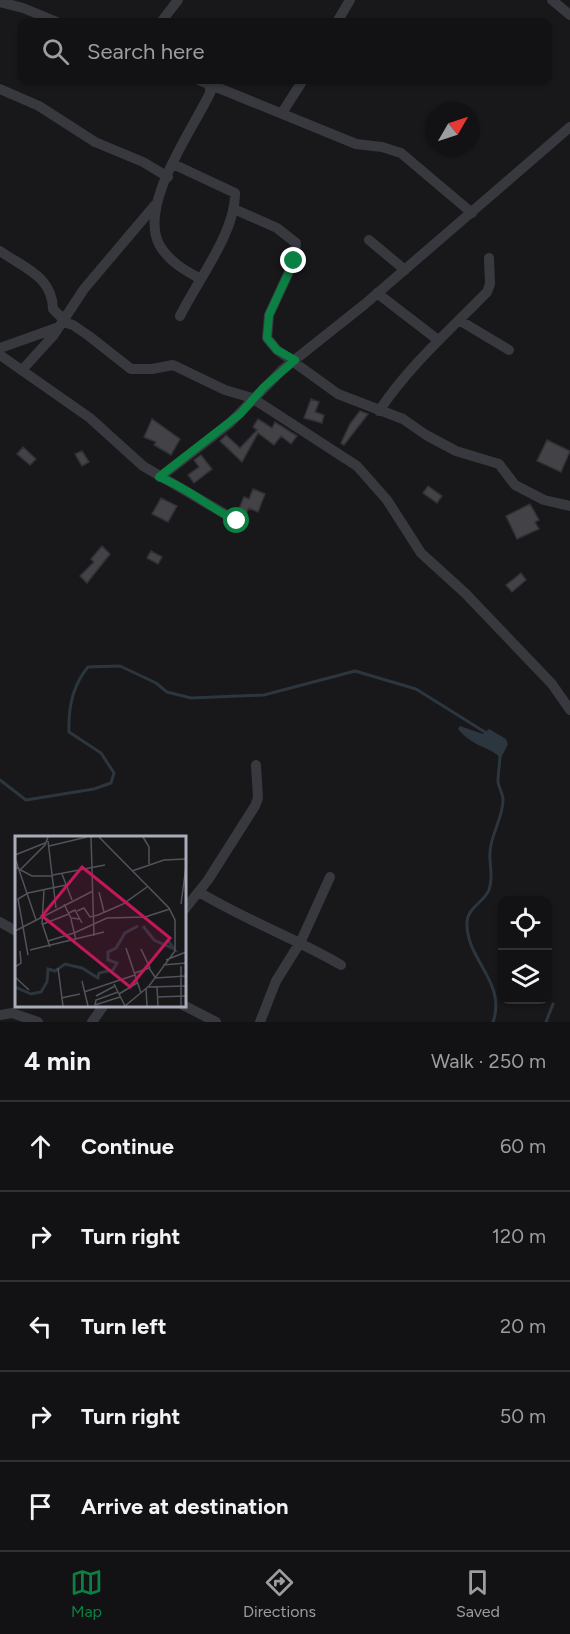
<!DOCTYPE html>
<meta charset="utf-8">
<style>
body{margin:0;font-family:Figtree,sans-serif;background:#1b1a1d;color:#f1f3f6}
.controls{position:absolute;right:18px;bottom:18px;display:grid;overflow:hidden;border-radius:12px;box-shadow:0 2px 4px #0004}
.controls button{width:54px;height:54px;display:grid;place-items:center;padding:0;border:0;border-bottom:2px solid #313134;background:#121114;color:#f1f3f6;font:30px sans-serif}
.compass{position:absolute;left:426px;top:102px;width:54px;height:54px;border-radius:50%;background:#121114;box-shadow:0 2px 4px #0004;rotate:51deg}
.stop{position:absolute;width:18px;height:18px;margin:-14px;border:4px solid #0b8043;border-radius:50%;background:#fff}
.stop.end{background:#0b8043;border-color:#fff;box-shadow:0 2px 6px #0008}
.list{margin:0;padding:0;list-style:none}
h2{display:flex;justify-content:space-between;align-items:center;height:78px;margin:0;padding:0 24px;font-size:26px}
h2 small{font-size:20px;font-weight:400;color:#9c9da0}
.list li{display:grid;grid-template-columns:39px 1fr auto;gap:18px;align-items:center;box-sizing:border-box;height:90px;padding:0 24px;border-top:2px solid #313134}
.list b{display:block;font-size:22px;white-space:nowrap}
.list em{font-size:20px;font-style:normal;color:#9c9da0}
.icon{flex:none;width:33px;height:33px;fill:none;stroke:currentColor;stroke-width:2;stroke-linecap:round;stroke-linejoin:round}
.map{position:relative;flex:none;width:570px;height:1022px;overflow:hidden}
.search{position:absolute;background:#121114;box-shadow:0 2px 4px #0004;left:18px;right:18px;top:18px;height:66px;display:flex;align-items:center;gap:15px;box-sizing:border-box;padding:0 21px;border-radius:12px;color:#9c9da0;font-size:22px}
.sheet{height:528px;background:#121114}
nav{display:flex;justify-content:space-around;align-items:center;box-sizing:border-box;height:84px;border-top:2px solid #313134;background:#121114;font-size:16px;color:#9c9da0}
nav a{display:grid;justify-items:center;gap:3px}
nav .on{color:#0b8043}
.map>svg:first-child{display:block}
.water{fill:#2c363f}
.lines{fill:none;stroke-linecap:round;stroke-linejoin:round}
.stream{stroke:#2c363f;stroke-width:3}
.building{fill:#424247;stroke:#323136;stroke-width:1.5}
.minor{stroke:#38393f;stroke-width:10}
.route{stroke:#0b8043;stroke-width:8}
.inset-river{fill:none;stroke:#2c363f;stroke-width:3}
.inset-road{fill:none;stroke:#52535a;stroke-width:1.5}
.view{fill:#c2185b;fill-opacity:0.15;stroke:#c2185b;stroke-width:3}
.inset-edge{fill:none;stroke:#a9adba;stroke-width:3}
</style>
<div class="map">
<svg width="570" height="1022" viewBox="0 0 570 1022">
<rect width="100%" height="100%" fill="#18171a"/>
<path class="water" d="M460 726 483 734 489 729 506 739 508 744 501 758C485 744 474 748 458 729Z"/>
<g class="lines">
<path class="stream" d="M0 780 26 800 94 789 111 783 114 773 101 753 69 732C68 708 72 686 88 667L120 666 156 683 167 692 191 698 264 695 355 671 416 689 488 734
M493 1022C507 982 466 960 467 923 467 908 484 902 489 890 494 876 489 866 490 853 490 835 503 819 503 800 503 794 499 788 498 782 498 773 500 763 500 754
M546 1022 553 1004"/>
</g>
<path class="building" d="M311 399 319 402 315 412 324 415 322 423 304 418Z
M360 411 368 414 344 445 341 443 350 424Z
M152 419 180 439 171 455 154 445 156 442 144 437Z
M258 419 272 428 275 422 297 436 291 444 281 436 274 445 258 433 242 462 220 441 226 435 240 448 257 430 253 427Z
M547 440 570 451 561 472 537 461Z
M23 447 36 459 30 465 17 454Z
M82 451 89 462 82 466 75 454Z
M201 455 212 469 194 483 188 475 199 467 194 460Z
M428 486 442 496 437 503 423 493Z
M253 489 265 494 258 512 249 508 246 514 238 511 244 497 249 499Z
M161 498 177 506 168 522 152 514Z
M530 504 539 520 535 522 539 529 517 539 506 516Z
M102 546 110 554 87 583 80 576 94 562 91 559Z
M151 551 162 557 158 564 147 558Z
M521 573 526 580 512 592 506 585Z"/>
<g class="lines">
<path class="minor" d="M552 0 570 15
M0 2 23 8 57 22
M161 22 178 0
M337 22 350 0
M199 80 356 144 382 147 401 153 472 213
M0 89 39 106 95 142 143 162 168 177
M282 113 303 80
M173 164 235 193C236 232 197 281 180 316
M234 209 277 228 296 243 294 261 269 315 267 338 277 350 338 394 403 419 426 435 456 451 499 464 515 485 544 500 570 506
M369 240 405 270
M0 251C24 268 52 276 53 309L64 320
M199 278C184 270 169 261 160 246 137 206 192 131 210 93V85
M377 293 438 340
M459 320 509 350
M63 322 73 325 89 336 131 369H152L173 365 225 390 252 398 357 466 387 500 421 553 465 593 552 684 570 710
M0 348 59 327
M0 355 90 418 143 466 237 521
M22 370 53 336 84 289 155 205
M379 411C409 366 449 331 487 292L490 284 489 258
M160 477 230 423 282 370 365 304 570 127
M199 892C245 920 295 938 341 965
M184 910 208 880 255 806 258 798 256 765
M0 922 16 931
M183 1005 216 1022
M0 1015 12 1013 38 1022
M92 1022 104 1005
M260 1022 276 981 301 941 330 877"/>
</g>
<g class="lines">
<path class="route" d="M237 521C210 508 188 488 159 477L240 414 264 387 295 360 277 350 267 338 269 315 294 261"/>
</g>
<g transform="translate(15 836)">
<rect width="171" height="171" fill="#18171a"/>
<path class="inset-river" d="M128 90 139 104 159 113 152 103M0 151 16 158 26 156 32 146 33 133 40 135 50 128 67 132 83 142 84 137 98 134 102 127 93 124V116L101 112 110 97 123 90"/>
<path class="inset-road" d="M76 1 79 100M84 1 154 72 160 84V115L134 150 110 170M128 1 134 11V28M33 5 41 72M34 10 72 1M0 19 30 7M0 22 21 84M0 31 17 40H38M5 34 30 9 33 1M117 35 149 24 171 23M47 38 57 64M38 39 90 29M84 56 89 76M49 68 56 82 65 83M166 68 171 30M62 75 69 72 75 81 83 79 108 68 132 51M54 77 60 74 67 87M56 83 61 104M27 87 35 111M27 88 29 54M28 88 54 78M0 95 78 55M59 97 92 82 130 81 155 73M33 105 59 97M111 112 126 157M126 113 135 132M15 114 89 96M13 119 3 63 13 57 51 49M151 124 171 116M148 129 171 127M166 130V170M0 131 6 127 5 115M43 132 48 170M120 137 134 132 140 141M0 141 14 154M140 142 171 140M67 145 73 170M99 148 110 170M133 151 171 150M142 151 143 170M131 152 132 170M69 156 120 139M103 156 81 164 80 169 105 161M104 158 122 147M81 160 100 150M142 161 171 160M46 162 65 158"/>
<path class="view" d="M67 31 155 102 115 151 27 80Z"/>
<rect width="171" height="171" class="inset-edge"/>
</g>
</svg>
<div class="controls">
<button><svg class="icon" aria-label="locate" viewBox="0 0 24 24"><circle cx="12" cy="12" r="6"/><path d="M12 2v4M12 18v4M2 12h4M18 12h4"/></svg></button>
<button><svg class="icon" aria-label="layers" viewBox="0 0 24 24"><path d="M12 4l9 5-9 5-9-5zM3 14l9 5 9-5"/></svg></button>
</div>
<svg class="compass" viewBox="-18 -18 36 36"><path d="M0-13l5 13h-10z" fill="#e53935"/><path d="M0 13l5-13h-10z" fill="#9c9da0"/></svg>
<div class="stop" style="left:237px;top:521px"></div>
<div class="stop end" style="left:294px;top:261px"></div>
<div class="search"><svg class="icon" aria-label="search" viewBox="0 0 24 24"><circle cx="10" cy="10" r="6"/><path d="M15 15l6 6"/></svg>Search here</div>
</div>
<section class="sheet">
<h2>4 min<small>Walk · 250 m</small></h2>
<ul class="list">
<li><svg class="icon" aria-label="ahead" viewBox="0 0 24 24"><path d="M12 20V5M6 11l6-6 6 6"/></svg><div><b>Continue</b></div><em>60 m</em></li>
<li><svg class="icon" aria-label="right" viewBox="0 0 24 24"><path d="M7 20v-9h11M14 6l5 5-5 5"/></svg><div><b>Turn right</b></div><em>120 m</em></li>
<li><svg class="icon" aria-label="left" viewBox="0 0 24 24"><path d="M17 20v-9H6M10 6l-5 5 5 5"/></svg><div><b>Turn left</b></div><em>20 m</em></li>
<li><svg class="icon" aria-label="right" viewBox="0 0 24 24"><path d="M7 20v-9h11M14 6l5 5-5 5"/></svg><div><b>Turn right</b></div><em>50 m</em></li>
<li><svg class="icon" aria-label="arrive" viewBox="0 0 24 24"><path d="M6 21V4h12l-3 4 3 4H6"/></svg><div><b>Arrive at destination</b></div></li>
</ul>
</section>
<nav>
<a class="on"><svg class="icon" aria-label="map" viewBox="0 0 24 24"><path d="M3 6l6-2 6 2 6-2v14l-6 2-6-2-6 2zM9 4v14M15 6v14"/></svg>Map</a>
<a><svg class="icon" aria-label="directions" viewBox="0 0 24 24"><path d="M12 3l9 9-9 9-9-9zM9 14v-3h6M13 9l2 2-2 2"/></svg>Directions</a>
<a><svg class="icon" aria-label="saved" viewBox="0 0 24 24"><path d="M7 4h10v16l-5-4-5 4z"/></svg>Saved</a>
</nav>
